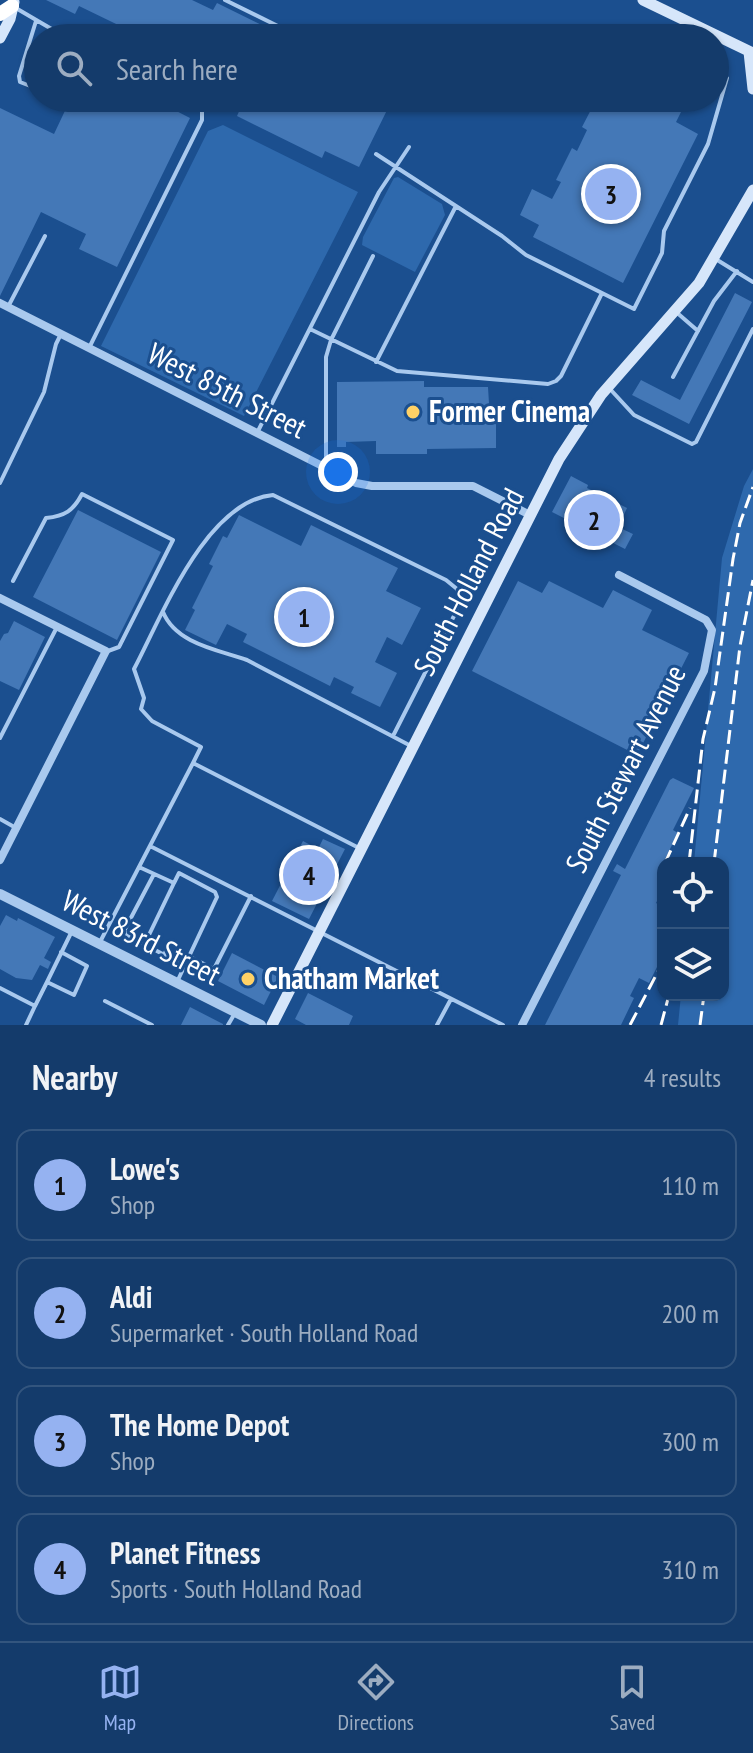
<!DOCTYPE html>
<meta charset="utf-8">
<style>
body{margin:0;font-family:"PT Sans Narrow",sans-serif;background:#214673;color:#f1f3f6}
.controls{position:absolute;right:24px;bottom:24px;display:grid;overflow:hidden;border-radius:16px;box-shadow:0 2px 6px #0004}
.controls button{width:72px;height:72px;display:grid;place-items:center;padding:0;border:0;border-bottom:2px solid #33557e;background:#143b6b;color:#f1f3f6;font:40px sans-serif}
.you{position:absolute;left:338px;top:472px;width:28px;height:28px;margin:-20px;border:6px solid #fff;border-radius:50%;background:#1a73e8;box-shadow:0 0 0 12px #1a73e833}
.badge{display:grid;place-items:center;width:52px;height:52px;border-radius:50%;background:#95b2f1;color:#111;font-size:26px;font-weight:700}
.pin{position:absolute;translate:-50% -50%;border:4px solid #fff;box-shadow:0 2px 8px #0006}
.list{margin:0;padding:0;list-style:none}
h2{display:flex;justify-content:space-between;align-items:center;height:104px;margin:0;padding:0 32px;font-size:34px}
h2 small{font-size:26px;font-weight:400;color:#9dadc1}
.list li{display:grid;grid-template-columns:52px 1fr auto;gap:24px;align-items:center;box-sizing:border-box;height:112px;margin:0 16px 16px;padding:0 16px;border:2px solid #33557e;border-radius:16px}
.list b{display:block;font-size:30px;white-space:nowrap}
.list p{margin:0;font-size:26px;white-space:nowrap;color:#9dadc1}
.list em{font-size:26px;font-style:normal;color:#9dadc1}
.icon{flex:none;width:44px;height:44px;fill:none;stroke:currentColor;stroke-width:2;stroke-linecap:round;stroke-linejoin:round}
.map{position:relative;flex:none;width:753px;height:1025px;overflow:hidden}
.search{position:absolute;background:#143b6b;box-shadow:0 2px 6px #0004;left:24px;right:24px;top:24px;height:88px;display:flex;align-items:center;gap:20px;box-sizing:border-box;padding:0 28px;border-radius:44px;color:#9dadc1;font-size:30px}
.sheet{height:616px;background:#143b6b}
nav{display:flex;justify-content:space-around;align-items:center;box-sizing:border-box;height:112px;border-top:2px solid #33557e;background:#143b6b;font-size:22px;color:#9dadc1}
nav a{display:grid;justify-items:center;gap:4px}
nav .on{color:#95b2f1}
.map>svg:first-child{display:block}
.green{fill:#2e69ad}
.building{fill:#4478b7}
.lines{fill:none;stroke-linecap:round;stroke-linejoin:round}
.service{stroke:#a9c9ee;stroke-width:4}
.minor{stroke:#a9c9ee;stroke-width:8}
.tertiary{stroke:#a9c9ee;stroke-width:10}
.secondary{stroke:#d6e6fa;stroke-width:11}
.motorway{stroke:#fff;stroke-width:14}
.rail{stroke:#fff;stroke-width:3;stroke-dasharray:14 6;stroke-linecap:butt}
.poi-dot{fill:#ffd166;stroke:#1b4f8f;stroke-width:3}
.labels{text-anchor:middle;stroke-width:6;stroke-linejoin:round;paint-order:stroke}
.street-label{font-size:30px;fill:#fff;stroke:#1b4f8f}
.poi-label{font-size:30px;font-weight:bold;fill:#fff;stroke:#1b4f8f;text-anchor:start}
</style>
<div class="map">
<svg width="753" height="1025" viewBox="0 0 753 1025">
<rect width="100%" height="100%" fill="#1b4f8f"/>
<path class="green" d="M223 125 358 192 244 416 101 346 208 131Z
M398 177 442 204 445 215 415 272 362 245 363 237 394 178Z
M753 469V1025H678L681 995H723V863H694L722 558 744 486Z"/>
<path class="building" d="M46 0H192L213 10 217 3 288 38H145L79 6 75 14Z
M71 98H151L190 118 117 267 79 249 86 234 41 212 0 296V108L54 134Z
M245 98H393L359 167 325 151 322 158 237 116Z
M605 98H658L682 110 676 122 698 134 623 283 533 237 539 225 520 215 532 189 552 199 561 182 556 180 572 148 577 151 587 130 582 127 596 100 602 104Z
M735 293 752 302 689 424 632 395 641 380 680 400Z
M424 381V387H488L490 420H496V448L427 449V454H376V441L346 442V447H337V382Z
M571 476 588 485 587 488 627 508 618 527 633 534 625 549 552 512Z
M78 510 161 552 117 640 33 597Z
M239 515 301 546 311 525 398 568 386 591 421 608 402 645 387 637 375 662 397 673 380 707 351 693 354 687 334 677 330 686 243 642 247 634 227 624 216 645 185 630 195 610 192 608 213 566 209 564 223 536 227 538Z
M518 581 542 593 549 581 603 608 613 590 652 610 642 630 689 653 637 755 472 671Z
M14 621 45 637 19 690 0 681V641L4 634 8 633Z
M673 778 694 788 673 830 678 833 663 863V889L656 903 663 907V930L659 939 663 941V955L649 983 639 978 630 996 634 998 621 1025H545L621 875 613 871 617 864 625 869 670 780Z
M323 839 345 849 309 919 272 901 303 841 318 849Z
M6 915 17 921 18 918 55 937 44 958 51 962 48 969 40 965 32 980 16 978 0 969V926Z
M232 953 278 977 264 1005 218 981Z
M308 993 353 1016 349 1025H306L295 1019Z
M190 1007 223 1024V1025H181Z"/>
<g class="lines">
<path class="service" d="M225 0 302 38
M14 7 67 38
M36 21 19 76 20 82 38 89
M423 98 431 102
M376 154 502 236 526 255 634 309 662 253 664 231 708 144 727 78 715 72
M714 258 753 282
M9 305 45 236
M675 311 698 331
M310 329 397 371 548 384 556 381 561 376 602 293
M90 346 202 120V109L187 98
M376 362 456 206
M673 377 714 301 737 271
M610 389 634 415 692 444 696 442 753 329
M258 431 379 192 409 147
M326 467V357L331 340 373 256
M0 483 44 392 56 344 61 334
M13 581 46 518C65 516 73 511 82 494L173 540 119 647 108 651
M163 612C176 644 219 650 247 660L411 746
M0 738 57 627
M0 819 16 828
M150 846 503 1025
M359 848 193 763 201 747 152 721 141 709 144 698 134 669C162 616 206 501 273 495L446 580 457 589V610L393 736
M139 867 174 883 179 873 215 892 217 897 177 982
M154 874 124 931 127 935 185 966
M148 937 174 883
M100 942 193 763
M61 952 87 966 74 995 47 982 71 933
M164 955 170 943
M190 957 214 969 251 896
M0 988 35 1006 47 982
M105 1001 152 1025
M26 1025 35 1006
M228 1025 235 1013
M437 1025 451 999"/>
<path class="minor" d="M0 303 356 483 372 486H473L530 515
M0 598 106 651 0 860
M522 1025 704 671 712 630 706 620 619 575"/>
<path class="tertiary" d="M0 894 261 1025"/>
<path class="secondary" d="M643 0 753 53
M0 38 10 19 14 2
M749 52 753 89
M272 1025 559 459 601 395 699 283 753 190"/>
<path class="motorway" d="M0 14 12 6"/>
<path class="rail" d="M665 863 690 808
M689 863 703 739 715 688 733 559 740 523 753 487
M714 863 740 646 753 580
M662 906 663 904
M630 1025 663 962
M661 1025 669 995
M700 1025 704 995"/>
</g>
<g class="poi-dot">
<circle cx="413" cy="412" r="8"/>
<circle cx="248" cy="979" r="8"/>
</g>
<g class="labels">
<g class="street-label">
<text transform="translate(227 391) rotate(27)" y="10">West 85th Street</text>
<text transform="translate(469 582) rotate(-63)" y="10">South Holland Road</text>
<text transform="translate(626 769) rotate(-63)" y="10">South Stewart Avenue</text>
<text transform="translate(141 938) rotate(27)" y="10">West 83rd Street</text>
</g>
<g class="poi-label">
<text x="429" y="422">Former Cinema</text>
<text x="264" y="989">Chatham Market</text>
</g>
</g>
</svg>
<div class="controls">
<button><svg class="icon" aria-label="locate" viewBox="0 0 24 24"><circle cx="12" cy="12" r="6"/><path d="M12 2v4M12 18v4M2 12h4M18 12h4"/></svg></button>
<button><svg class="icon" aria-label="layers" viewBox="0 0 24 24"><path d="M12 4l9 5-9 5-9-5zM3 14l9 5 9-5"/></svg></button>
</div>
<div class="you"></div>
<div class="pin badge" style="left:304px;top:617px">1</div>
<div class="pin badge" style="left:594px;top:520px">2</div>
<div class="pin badge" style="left:611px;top:194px">3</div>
<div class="pin badge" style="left:309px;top:875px">4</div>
<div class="search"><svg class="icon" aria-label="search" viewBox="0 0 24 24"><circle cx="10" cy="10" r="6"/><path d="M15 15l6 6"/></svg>Search here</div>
</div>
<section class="sheet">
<h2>Nearby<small>4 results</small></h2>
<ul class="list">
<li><span class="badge">1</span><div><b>Lowe's</b><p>Shop</p></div><em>110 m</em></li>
<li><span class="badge">2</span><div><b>Aldi</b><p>Supermarket · South Holland Road</p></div><em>200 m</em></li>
<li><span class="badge">3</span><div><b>The Home Depot</b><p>Shop</p></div><em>300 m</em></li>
<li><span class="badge">4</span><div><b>Planet Fitness</b><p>Sports · South Holland Road</p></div><em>310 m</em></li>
</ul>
</section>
<nav>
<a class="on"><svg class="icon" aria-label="map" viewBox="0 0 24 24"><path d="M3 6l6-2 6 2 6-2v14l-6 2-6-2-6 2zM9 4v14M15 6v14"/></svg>Map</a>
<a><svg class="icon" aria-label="directions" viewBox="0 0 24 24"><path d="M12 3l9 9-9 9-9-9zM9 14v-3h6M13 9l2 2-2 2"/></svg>Directions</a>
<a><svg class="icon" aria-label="saved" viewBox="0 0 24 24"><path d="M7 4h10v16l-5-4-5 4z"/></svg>Saved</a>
</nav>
